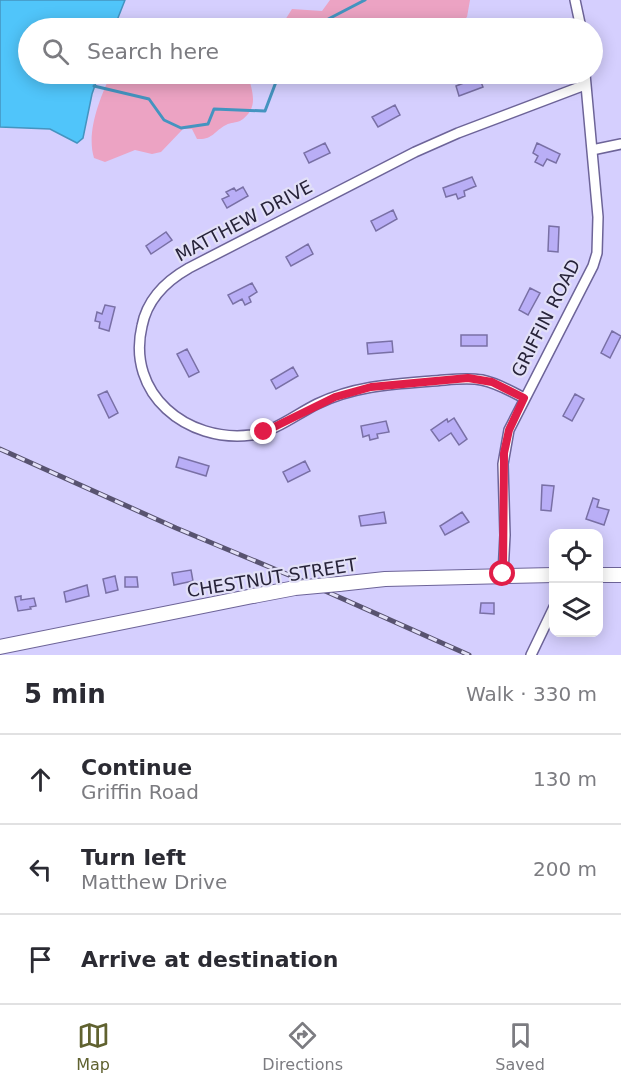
<!DOCTYPE html>
<meta charset="utf-8">
<style>
body{margin:0;font-family:"DejaVu Sans",sans-serif;background:#f7f7f7;color:#2b2b33}
.controls{position:absolute;right:18px;bottom:18px;display:grid;overflow:hidden;border-radius:12px;box-shadow:0 3px 15px #0003}
.controls button{width:54px;height:54px;display:grid;place-items:center;padding:0;border:0;border-bottom:2px solid #e1e1e2;background:#fff;color:#2b2b33;font:30px sans-serif}
.stop{position:absolute;width:18px;height:18px;margin:-14px;border:4px solid #e11d48;border-radius:50%;background:#fff}
.stop.end{background:#e11d48;border-color:#fff;box-shadow:0 2px 6px #0008}
.list{margin:0;padding:0;list-style:none}
h2{display:flex;justify-content:space-between;align-items:center;height:78px;margin:0;padding:0 24px;font-size:26px}
h2 small{font-size:20px;font-weight:400;color:#7c7c81}
.list li{display:grid;grid-template-columns:39px 1fr auto;gap:18px;align-items:center;box-sizing:border-box;height:90px;padding:0 24px;border-top:2px solid #e1e1e2}
.list b{display:block;font-size:22px;white-space:nowrap}
.list p{margin:0;font-size:20px;white-space:nowrap;color:#7c7c81}
.list em{font-size:20px;font-style:normal;color:#7c7c81}
.icon{flex:none;width:33px;height:33px;fill:none;stroke:currentColor;stroke-width:2;stroke-linecap:round;stroke-linejoin:round}
.map{position:relative;flex:none;width:621px;height:655px;overflow:hidden}
.search{position:absolute;background:#fff;box-shadow:0 3px 15px #0003;left:18px;right:18px;top:18px;height:66px;display:flex;align-items:center;gap:15px;box-sizing:border-box;padding:0 21px;border-radius:33px;color:#7c7c81;font-size:22px}
.sheet{height:348px;background:#fff}
nav{display:flex;justify-content:space-around;align-items:center;box-sizing:border-box;height:84px;border-top:2px solid #e1e1e2;background:#fff;font-size:16px;color:#7c7c81}
nav a{display:grid;justify-items:center;gap:3px}
nav .on{color:#606230}
.map>svg:first-child{display:block}
.green{fill:#eca3c3}
.water{fill:#50c5fa;stroke:#4494c0;stroke-width:1.5}
.lines{fill:none;stroke-linecap:round;stroke-linejoin:round}
.stream{stroke:#4494c0;stroke-width:3}
.building{fill:#b9aef6;stroke:#7970a5;stroke-width:1.5}
.minor-casing{stroke:#6d6498;stroke-width:12}
.secondary-casing{stroke:#6d6498;stroke-width:16}
.minor{stroke:#fff;stroke-width:9}
.secondary{stroke:#fff;stroke-width:14}
.rail-casing{stroke:#585370;stroke-width:5}
.rail{stroke:#e2e0f7;stroke-width:3;stroke-dasharray:9;stroke-linecap:butt}
.secondary-bridge-casing{stroke:#6d6498;stroke-width:16;stroke-linecap:butt}
.secondary-bridge{stroke:#fff;stroke-width:14}
.route{stroke:#e11d48;stroke-width:8}
.labels{text-anchor:middle;stroke-width:4.5;stroke-linejoin:round;paint-order:stroke}
.street-label{font-size:18px;fill:#272339;stroke:#e2e0f7}
</style>
<div class="map">
<svg width="621" height="655" viewBox="0 0 621 655">
<rect width="100%" height="100%" fill="#d5cffe"/>
<path class="green" d="M330 0H470L467 17 455 28H280L292 9 322 11Z
M111 74H181L218 77 230 74H248C252 92 260 108 240 121 236 123 231 122 226 125 214 131 213 140 197 139L192 129H183L161 152 152 154 135 150 105 162 94 158C86 132 100 98 111 74Z"/>
<path class="water" d="M0 0H125L114 28H28V74H99L92 94 83 138 77 143 50 129 0 127Z"/>
<g class="lines">
<path class="stream" d="M311 28 365 0
M94 86 149 99 164 120 181 128 208 124 214 109 265 111 279 74"/>
</g>
<path class="building" d="M479 77 483 87 459 96 456 86Z
M395 105 400 115 378 127 372 117Z
M325 143 330 153 309 163 304 153Z
M537 143 560 154 556 163 547 159 543 166 535 162 538 156 533 153Z
M472 177 476 186 464 191 465 196 458 199 456 194 446 197 443 188Z
M243 187 248 196 227 208 222 199 229 196 226 192 234 188 236 191Z
M393 210 397 219 376 231 371 221Z
M549 226 559 227 558 252 548 251Z
M166 232 172 240 151 254 146 246Z
M308 244 313 254 291 266 286 257Z
M252 283 257 292 249 297 251 302 245 305 242 299 233 304 228 295Z
M530 288 540 293 528 315 519 310Z
M105 305 115 307 109 331 99 328 100 322 95 321 97 312 102 314Z
M612 331 621 336 610 358 601 353Z
M461 335H487V346H461Z
M392 341 393 352 368 354 367 343Z
M187 349 199 372 189 377 177 354Z
M293 367 298 376 276 389 271 380Z
M107 391 118 413 109 418 98 395Z
M575 394 584 399 572 421 563 416Z
M454 418 467 439 459 445 451 433 439 441 431 430 447 419 448 422Z
M386 421 389 432 377 434 378 438 370 440 369 435 363 437 361 426Z
M179 457 209 466 206 476 176 467Z
M305 461 310 471 288 482 283 472Z
M542 485 554 486 551 511 541 510Z
M593 498 599 500 597 507 609 510 604 525 586 519Z
M384 512 386 523 361 526 359 516Z
M462 512 469 522 445 535 440 526Z
M191 570 193 581 174 585 172 573Z
M115 576 118 590 106 593 103 579Z
M125 577H137L138 587H125Z
M87 585 89 596 66 602 64 592Z
M21 596V600L34 598 36 606 30 607 31 609 18 611 15 597Z
M481 603H494V614L480 613Z"/>
<g class="lines">
<g class="minor-casing">
<path id="minor" d="M575 0 581 28
M592 150 621 144
M524 398C511 391 497 383 482 380 466 377 449 380 432 381 392 384 354 386 317 404 295 415 276 431 251 435 187 443 126 394 142 326 147 300 166 281 189 268L415 152 458 133 585 85
M503 574 505 535 503 464 509 430 593 266 597 253 598 217 585 74
M531 655 554 607"/>
</g>
<g class="secondary-casing">
<path id="secondary" d="M598 575H621
M339 584 385 579 554 575
M0 647 253 596"/>
</g>
<use href="#minor" class="minor"/>
<use href="#secondary" class="secondary"/>
<g class="rail-casing">
<path id="rail" d="M0 449 176 528 296 578 469 655"/>
</g>
<use href="#rail" class="rail"/>
<g class="secondary-bridge-casing">
<path id="secondary-bridge" d="M253 596 295 588 339 584"/>
</g>
<use href="#secondary-bridge" class="secondary-bridge"/>
</g>
<g class="lines">
<path class="route" d="M264 432 335 397 371 387 468 378 492 382 524 398 509 430 504 453 503 574"/>
</g>
<g class="labels">
<g class="street-label">
<text transform="translate(244 221) rotate(-28)" y="6">MATTHEW DRIVE</text>
<text transform="translate(546 318) rotate(-63)" y="6">GRIFFIN ROAD</text>
<text transform="translate(272 578) rotate(-9)" y="6">CHESTNUT STREET</text>
</g>
</g>
</svg>
<div class="controls">
<button><svg class="icon" aria-label="locate" viewBox="0 0 24 24"><circle cx="12" cy="12" r="6"/><path d="M12 2v4M12 18v4M2 12h4M18 12h4"/></svg></button>
<button><svg class="icon" aria-label="layers" viewBox="0 0 24 24"><path d="M12 4l9 5-9 5-9-5zM3 14l9 5 9-5"/></svg></button>
</div>
<div class="stop" style="left:503px;top:574px"></div>
<div class="stop end" style="left:264px;top:432px"></div>
<div class="search"><svg class="icon" aria-label="search" viewBox="0 0 24 24"><circle cx="10" cy="10" r="6"/><path d="M15 15l6 6"/></svg>Search here</div>
</div>
<section class="sheet">
<h2>5 min<small>Walk · 330 m</small></h2>
<ul class="list">
<li><svg class="icon" aria-label="ahead" viewBox="0 0 24 24"><path d="M12 20V5M6 11l6-6 6 6"/></svg><div><b>Continue</b><p>Griffin Road</p></div><em>130 m</em></li>
<li><svg class="icon" aria-label="left" viewBox="0 0 24 24"><path d="M17 20v-9H6M10 6l-5 5 5 5"/></svg><div><b>Turn left</b><p>Matthew Drive</p></div><em>200 m</em></li>
<li><svg class="icon" aria-label="arrive" viewBox="0 0 24 24"><path d="M6 21V4h12l-3 4 3 4H6"/></svg><div><b>Arrive at destination</b></div></li>
</ul>
</section>
<nav>
<a class="on"><svg class="icon" aria-label="map" viewBox="0 0 24 24"><path d="M3 6l6-2 6 2 6-2v14l-6 2-6-2-6 2zM9 4v14M15 6v14"/></svg>Map</a>
<a><svg class="icon" aria-label="directions" viewBox="0 0 24 24"><path d="M12 3l9 9-9 9-9-9zM9 14v-3h6M13 9l2 2-2 2"/></svg>Directions</a>
<a><svg class="icon" aria-label="saved" viewBox="0 0 24 24"><path d="M7 4h10v16l-5-4-5 4z"/></svg>Saved</a>
</nav>
